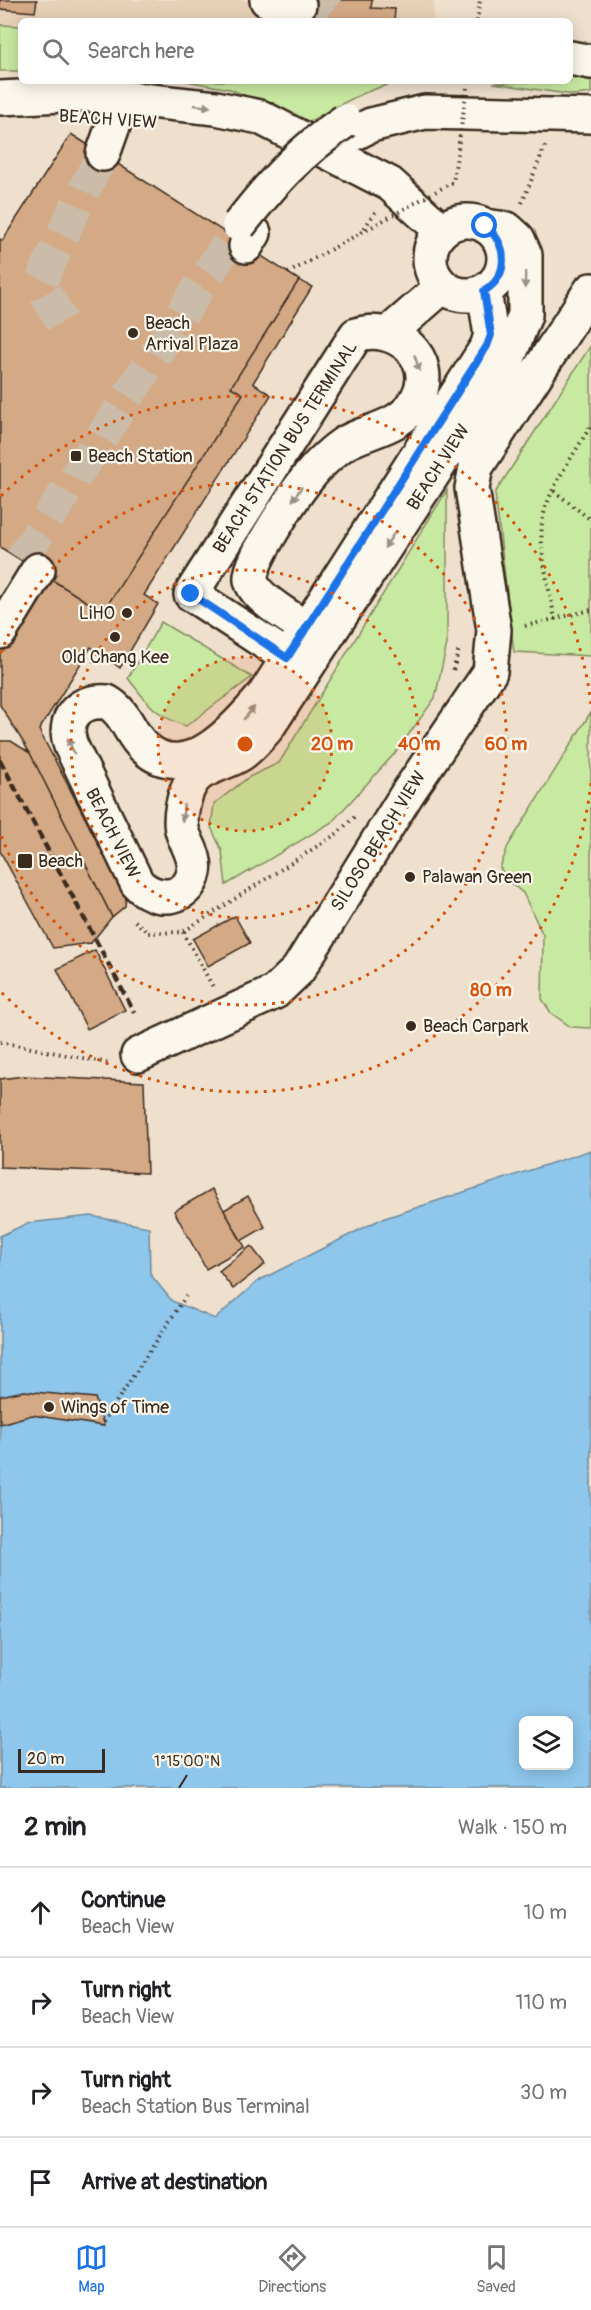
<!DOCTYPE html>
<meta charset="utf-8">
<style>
body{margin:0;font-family:Pangolin,sans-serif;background:#f2f2f2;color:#202124}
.controls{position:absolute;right:18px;bottom:18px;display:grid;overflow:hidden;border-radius:9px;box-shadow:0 3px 15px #0003}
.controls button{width:54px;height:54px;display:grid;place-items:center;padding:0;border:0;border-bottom:2px solid #e0e0e0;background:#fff;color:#202124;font:30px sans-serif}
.scale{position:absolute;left:18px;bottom:15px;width:87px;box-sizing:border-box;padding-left:6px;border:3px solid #3b2a1e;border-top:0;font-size:16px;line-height:21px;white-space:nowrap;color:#3b2a1e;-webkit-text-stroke:4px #fbf7ec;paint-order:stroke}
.stop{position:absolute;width:18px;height:18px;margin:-14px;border:4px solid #1a73e8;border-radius:50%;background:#fff}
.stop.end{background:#1a73e8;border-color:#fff;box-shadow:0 2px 6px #0008}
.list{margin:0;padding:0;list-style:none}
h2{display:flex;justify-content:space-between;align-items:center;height:78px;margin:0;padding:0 24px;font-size:26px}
h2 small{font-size:20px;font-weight:400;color:#757577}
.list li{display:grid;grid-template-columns:39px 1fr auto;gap:18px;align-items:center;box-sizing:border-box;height:90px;padding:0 24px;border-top:2px solid #e0e0e0}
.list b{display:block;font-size:22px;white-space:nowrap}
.list p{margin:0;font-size:20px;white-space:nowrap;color:#757577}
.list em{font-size:20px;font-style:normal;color:#757577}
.icon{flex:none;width:33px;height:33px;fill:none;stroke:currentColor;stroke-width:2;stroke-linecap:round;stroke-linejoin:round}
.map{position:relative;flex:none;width:591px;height:1788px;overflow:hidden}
.search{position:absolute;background:#fff;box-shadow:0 3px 15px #0003;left:18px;right:18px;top:18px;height:66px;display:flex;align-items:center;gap:15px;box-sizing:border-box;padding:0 21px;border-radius:9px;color:#757577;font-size:22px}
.sheet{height:438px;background:#fff}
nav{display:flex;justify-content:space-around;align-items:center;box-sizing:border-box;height:84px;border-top:2px solid #e0e0e0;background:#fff;font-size:16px;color:#757577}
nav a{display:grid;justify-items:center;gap:3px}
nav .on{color:#1a73e8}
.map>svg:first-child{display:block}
.built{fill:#e7d0b7}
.green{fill:#c8e9a1;stroke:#828a60;stroke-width:1.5}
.water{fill:#8ec6ec;stroke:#6d889a;stroke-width:1.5;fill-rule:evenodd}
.building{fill:#d4a985;stroke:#3b2a1e;stroke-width:1.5}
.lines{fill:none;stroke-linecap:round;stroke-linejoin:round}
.minor-tunnel{stroke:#cbbcaa;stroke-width:33;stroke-dasharray:33 16;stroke-linecap:butt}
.minor-casing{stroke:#3b2a1e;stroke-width:38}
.path{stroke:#3b2a1e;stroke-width:4;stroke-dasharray:1.5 4.5;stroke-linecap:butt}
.minor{stroke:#fbf7ec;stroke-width:33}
.rail{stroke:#3b2a1e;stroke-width:4.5;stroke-dasharray:9 4.5;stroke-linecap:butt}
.minor-bridge-casing{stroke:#3b2a1e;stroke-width:38;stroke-linecap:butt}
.path-bridge{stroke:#3b2a1e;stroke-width:4;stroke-dasharray:1.5 4.5;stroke-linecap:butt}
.minor-bridge{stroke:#fbf7ec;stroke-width:33}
.oneway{fill:#9b9085}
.route{stroke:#1a73e8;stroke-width:8}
.ticks{fill:none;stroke:#3b2a1e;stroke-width:2}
.ring{fill:none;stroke:#d7540e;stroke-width:3;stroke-dasharray:3 6}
.poi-dot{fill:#3b2a1e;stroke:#fbf7ec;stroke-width:2}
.labels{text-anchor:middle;stroke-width:4.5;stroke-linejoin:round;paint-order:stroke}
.street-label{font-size:18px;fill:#3b2a1e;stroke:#fbf7ec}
.poi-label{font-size:18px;fill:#3b2a1e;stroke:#fbf7ec;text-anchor:start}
.ticks-label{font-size:15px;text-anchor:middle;fill:#3b2a1e;stroke:#fbf7ec;stroke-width:4.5;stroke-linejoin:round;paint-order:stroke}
.centre{fill:#d7540e;stroke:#fbf7ec;stroke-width:3}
.ring-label{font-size:18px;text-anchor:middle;font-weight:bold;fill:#d7540e;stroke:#fbf7ec;stroke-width:4.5;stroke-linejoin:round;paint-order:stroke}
</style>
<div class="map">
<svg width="591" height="1788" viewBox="0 0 591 1788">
<rect width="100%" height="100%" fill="#efe0cd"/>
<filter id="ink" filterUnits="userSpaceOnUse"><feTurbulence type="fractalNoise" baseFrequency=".0167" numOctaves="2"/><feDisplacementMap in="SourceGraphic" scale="12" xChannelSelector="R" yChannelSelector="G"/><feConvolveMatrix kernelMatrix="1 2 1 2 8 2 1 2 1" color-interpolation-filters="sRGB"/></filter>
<g filter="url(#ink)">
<path class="built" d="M0 0H434L433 21H21V26L0 25Z"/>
<path class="green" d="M0 25 21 26V71H0Z
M570 75 591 79V93L574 95 493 83 570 81Z
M186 81H412C374 83 341 105 308 122L230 89Z
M591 345V656L514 652 495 493Z
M447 490V644L435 698 396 752 332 822 226 885 222 851 211 827 214 804 249 777 279 763Z
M161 622 252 677 186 726C156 716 147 703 128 678Z
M591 712V1028L571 1027 551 1013 542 999 543 935 523 893 507 880 500 868 508 846Z"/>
<path class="water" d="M591 1150V1788H0V1236L28 1223 91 1216 149 1227 150 1274 172 1301 215 1319 258 1281 379 1220ZM524 1720H568V1766H524Z"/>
<path class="building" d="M0 0H37L35 12 0 9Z
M299 0H372L371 8 395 9 394 21H297Z
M71 134 299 280 231 387 243 394 103 612 0 547V239L2 241Z
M299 280 312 287 253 383 271 395 144 595 158 604 120 668 91 647 39 730 126 896 125 906 112 917 30 753 0 705V641L49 578 103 612 243 394 231 387Z
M0 741H11L30 753 112 917 91 943 53 948 0 851Z
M235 916 250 943 208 966 193 939Z
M95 950 125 1010 87 1029 57 969Z
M24 1076 144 1082 147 1173 0 1167V1079Z
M212 1189 245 1247 206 1269 174 1211Z
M248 1196 265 1227 241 1241 224 1210Z
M251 1246 265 1264 233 1289 219 1271Z
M24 1391 95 1398 104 1426 32 1415 0 1424V1396Z"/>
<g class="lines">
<path class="minor-tunnel" d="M299 5 329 9 342 21
M62 322 40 284 80 197 103 154
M21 560 232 237"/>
<g class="minor-casing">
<path id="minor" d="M267 0 299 5
M570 58 591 62
M0 98 84 94 216 108 260 117 390 184 442 231
M355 133 371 125 425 112 591 116
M103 154 123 98
M430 258a37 37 0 1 1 74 0a37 37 0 1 1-74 0Z
M246 246 254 233
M484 291 491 335 487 347 265 694C240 724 187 787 145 748 129 734 127 713 107 702 79 699 61 719 71 746L137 883C154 902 188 902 194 872 197 858 187 845 183 833 178 819 184 792 193 780 202 767 228 763 241 754 251 747 259 737 267 728L507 361 525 315V255L518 239 507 229 485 226
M396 327 443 286
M0 632 38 570
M304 668 191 594 356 335C395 322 439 359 417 399 402 428 370 429 345 443 334 450 319 464 311 474 298 489 247 563 251 580 255 601 306 626 324 640
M138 1055 275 992 298 970 407 794 490 672 494 630 472 488 476 467 591 290"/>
</g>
<path class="path" d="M477 21 480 0
M522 203 545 146
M361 233 376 211
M554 491 591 520
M555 620C550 590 539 554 542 524 545 493 576 452 591 425
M525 626 591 610
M453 670 459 649
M135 921 148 933 183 932 338 833 354 817
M183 932 213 987
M0 1042 108 1063
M103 1422 186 1296"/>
<use href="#minor" class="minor"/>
<path class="rail" d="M0 760 134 1012"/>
<g class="minor-bridge-casing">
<path id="minor-bridge" d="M239 225C273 182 299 152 345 121"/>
</g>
<path class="path-bridge" d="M288 273 453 182 468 81"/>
<use href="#minor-bridge" class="minor-bridge"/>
</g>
<defs><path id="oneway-solid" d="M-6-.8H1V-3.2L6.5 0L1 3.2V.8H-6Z" transform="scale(1.5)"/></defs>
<g class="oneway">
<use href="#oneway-solid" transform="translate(202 106) rotate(6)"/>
<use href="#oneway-solid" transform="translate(525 280) rotate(92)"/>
<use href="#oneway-solid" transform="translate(417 363) rotate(72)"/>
<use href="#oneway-solid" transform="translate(297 494) rotate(124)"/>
<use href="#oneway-solid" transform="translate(389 541) rotate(123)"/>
<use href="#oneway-solid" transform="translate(249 713) rotate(-49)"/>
<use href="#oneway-solid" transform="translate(71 746) rotate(-113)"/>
<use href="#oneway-solid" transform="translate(183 813) rotate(95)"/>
</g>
</g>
<g class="lines" filter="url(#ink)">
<path class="route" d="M191 594 287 658 487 346 491 335 484 291C510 275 508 244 485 226"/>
</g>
<path class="ticks" d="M179 1788 187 1775"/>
<circle cx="245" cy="744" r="87" fill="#d7540e" fill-opacity=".12"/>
<g class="ring">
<circle cx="245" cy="744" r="87"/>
<circle cx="245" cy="744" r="174"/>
<path d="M1 653A261 261 0 1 1 1 835"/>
<path d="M591 783A348 348 0 0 1 1 992M1 496A348 348 0 0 1 591 705"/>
</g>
<g class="poi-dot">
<circle cx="133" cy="333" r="6"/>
<rect x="70" y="450" width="12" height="12" rx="3"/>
<circle cx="127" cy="613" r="6"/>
<circle cx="115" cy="637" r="6"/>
<rect x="17" y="853" width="16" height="16" rx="3"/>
<circle cx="410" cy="877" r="6"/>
<circle cx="411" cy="1026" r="6"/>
<circle cx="49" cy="1407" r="6"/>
</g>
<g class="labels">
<g class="street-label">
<text transform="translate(108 119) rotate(4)" y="6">BEACH VIEW</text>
<text transform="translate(285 447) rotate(-57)" y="6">BEACH STATION BUS TERMINAL</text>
<text transform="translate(438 467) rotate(-57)" y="6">BEACH VIEW</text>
<text transform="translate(113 833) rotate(63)" y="6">BEACH VIEW</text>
<text transform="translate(378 841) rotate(-58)" y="6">SILOSO BEACH VIEW</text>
</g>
<g class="poi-label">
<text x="145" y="329">Beach<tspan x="145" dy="21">Arrival Plaza</tspan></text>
<text x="88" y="462">Beach Station</text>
<text x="115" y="619" text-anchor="end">LiHO</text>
<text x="115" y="663" text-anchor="middle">Old Chang Kee</text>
<text x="38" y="867">Beach</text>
<text x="422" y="883">Palawan Green</text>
<text x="423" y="1032">Beach Carpark</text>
<text x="61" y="1413">Wings of Time</text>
</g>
</g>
<g class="ticks-label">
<text x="187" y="1766">1°15'00"N</text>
</g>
<circle cx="245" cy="744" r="9" class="centre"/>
<g class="ring-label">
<text x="332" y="750">20 m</text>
<text x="419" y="750">40 m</text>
<text x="506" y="750">60 m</text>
<text x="491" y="996">80 m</text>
</g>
</svg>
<div class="controls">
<button><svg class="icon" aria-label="layers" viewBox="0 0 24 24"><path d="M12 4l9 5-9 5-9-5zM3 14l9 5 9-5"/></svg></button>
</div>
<div class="scale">20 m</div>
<div class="stop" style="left:485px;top:226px"></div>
<div class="stop end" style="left:191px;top:594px"></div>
<div class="search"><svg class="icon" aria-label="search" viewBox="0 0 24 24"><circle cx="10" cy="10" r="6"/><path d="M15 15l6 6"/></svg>Search here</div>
</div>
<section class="sheet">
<h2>2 min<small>Walk · 150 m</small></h2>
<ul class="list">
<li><svg class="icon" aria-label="ahead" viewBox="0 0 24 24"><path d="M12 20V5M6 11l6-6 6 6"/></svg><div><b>Continue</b><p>Beach View</p></div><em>10 m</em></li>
<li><svg class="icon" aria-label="right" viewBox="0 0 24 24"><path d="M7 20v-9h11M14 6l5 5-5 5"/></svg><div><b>Turn right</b><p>Beach View</p></div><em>110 m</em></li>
<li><svg class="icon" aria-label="right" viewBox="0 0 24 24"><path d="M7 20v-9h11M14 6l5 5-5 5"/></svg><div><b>Turn right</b><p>Beach Station Bus Terminal</p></div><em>30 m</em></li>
<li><svg class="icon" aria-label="arrive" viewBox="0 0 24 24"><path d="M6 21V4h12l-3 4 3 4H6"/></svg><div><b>Arrive at destination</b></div></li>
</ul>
</section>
<nav>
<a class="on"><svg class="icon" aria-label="map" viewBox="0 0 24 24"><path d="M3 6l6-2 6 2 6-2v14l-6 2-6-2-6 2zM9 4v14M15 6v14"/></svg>Map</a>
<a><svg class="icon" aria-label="directions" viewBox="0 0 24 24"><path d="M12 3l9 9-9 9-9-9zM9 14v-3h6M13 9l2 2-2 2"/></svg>Directions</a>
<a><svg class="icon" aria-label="saved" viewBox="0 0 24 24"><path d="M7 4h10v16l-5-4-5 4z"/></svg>Saved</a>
</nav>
